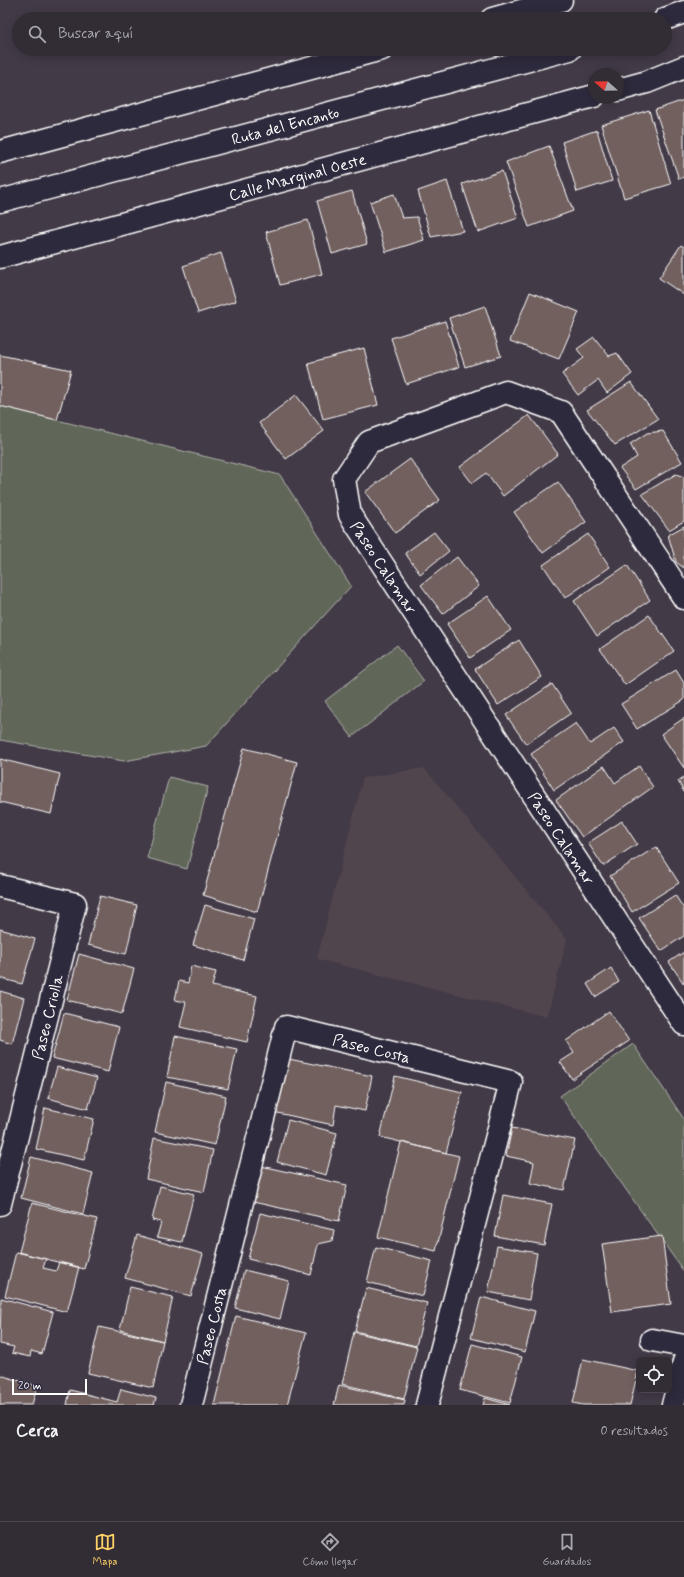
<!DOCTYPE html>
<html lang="es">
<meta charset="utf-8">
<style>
body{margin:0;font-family:Mynerve,sans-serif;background:#3d3841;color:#f1f3f6}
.controls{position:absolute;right:12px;bottom:12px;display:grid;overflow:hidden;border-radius:6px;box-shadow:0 2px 10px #0003}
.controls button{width:36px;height:36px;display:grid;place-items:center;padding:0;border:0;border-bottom:1px solid #4d4850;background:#322c35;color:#f1f3f6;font:20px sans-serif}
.compass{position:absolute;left:588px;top:68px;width:36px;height:36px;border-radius:50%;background:#322c35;box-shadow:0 2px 10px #0003;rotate:290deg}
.scale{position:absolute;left:12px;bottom:10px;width:75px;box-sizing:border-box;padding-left:4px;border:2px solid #fff;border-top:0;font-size:11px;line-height:14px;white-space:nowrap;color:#fff;-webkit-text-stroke:3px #2f2a3d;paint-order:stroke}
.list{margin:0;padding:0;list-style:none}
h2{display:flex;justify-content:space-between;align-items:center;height:52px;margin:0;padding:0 16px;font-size:17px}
h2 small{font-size:13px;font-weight:400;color:#a8a7ad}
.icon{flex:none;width:22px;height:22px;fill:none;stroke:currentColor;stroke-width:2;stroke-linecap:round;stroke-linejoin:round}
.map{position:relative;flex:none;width:684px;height:1405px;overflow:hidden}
.search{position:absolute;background:#322c35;box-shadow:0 2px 10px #0003;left:12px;right:12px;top:12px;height:44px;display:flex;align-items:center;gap:10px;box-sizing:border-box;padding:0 14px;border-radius:22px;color:#a8a7ad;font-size:15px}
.sheet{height:116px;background:#322c35}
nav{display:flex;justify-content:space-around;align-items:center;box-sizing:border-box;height:56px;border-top:1px solid #4d4850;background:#322c35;font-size:11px;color:#a8a7ad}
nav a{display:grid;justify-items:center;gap:2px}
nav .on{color:#ffd166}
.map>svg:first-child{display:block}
.built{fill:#51454e}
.green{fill:#606659;stroke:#b0b2ac}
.building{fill:#72605f;stroke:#fff}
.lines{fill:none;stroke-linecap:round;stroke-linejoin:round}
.minor-casing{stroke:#fff;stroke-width:25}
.secondary-casing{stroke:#fff;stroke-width:25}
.minor{stroke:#2f2a3d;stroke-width:22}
.secondary{stroke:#2f2a3d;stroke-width:22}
.labels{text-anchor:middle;stroke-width:4;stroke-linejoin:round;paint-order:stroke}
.street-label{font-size:16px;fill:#fff;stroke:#2f2a3d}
</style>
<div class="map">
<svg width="684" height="1405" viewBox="0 0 684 1405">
<rect width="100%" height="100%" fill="#433a47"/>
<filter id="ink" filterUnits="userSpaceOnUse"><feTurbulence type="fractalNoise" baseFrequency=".025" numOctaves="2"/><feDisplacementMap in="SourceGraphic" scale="8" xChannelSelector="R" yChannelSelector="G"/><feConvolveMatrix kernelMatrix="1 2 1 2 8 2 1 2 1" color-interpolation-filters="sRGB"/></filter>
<g filter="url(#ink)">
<path class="built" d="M424 768 567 939 547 1017 317 959 363 778Z"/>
<path class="green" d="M0 406 280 475 351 586 206 746 124 761 0 740Z
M397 645 424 681 352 737 325 701Z
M169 777 208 787 187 869 147 858Z
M633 1044 684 1119V1272L560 1096Z"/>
<path class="building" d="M684 100V177L679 179 655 110Z
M649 110 671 184 624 198 601 125Z
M597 130 612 181 577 192 562 142Z
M549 146 573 211 529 227 506 162Z
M502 171 518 218 478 232 462 184Z
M447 181 463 231 431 237 418 191Z
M352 191 367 244 332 254 317 201Z
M394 194 402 218 417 217 424 240 386 252 370 202Z
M308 220 322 274 280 285 266 232Z
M681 245 684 247V295L659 278Z
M221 253 236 301 198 313 183 266Z
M530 292 579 312 559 359 510 341Z
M485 306 501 356 465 367 449 318Z
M445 321 459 367 406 384 391 338Z
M594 337 609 356 617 353 632 374 607 393 598 380 578 395 562 374 584 358 577 349Z
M364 348 378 405 323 419 308 363Z
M0 355 71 370 57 420 0 406Z
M631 382 658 419 615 445 587 410Z
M296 395 324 431 286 459 259 423Z
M529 415 558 454 503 496 486 473 472 483 460 467Z
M663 431 682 462 636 489 620 468 637 457 630 444 647 433Z
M410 459 440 500 395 533 365 492Z
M676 474 684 477V521L669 530 642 494Z
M558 482 586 522 543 553 514 512Z
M684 526V568L676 562 668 535Z
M434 532 449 551 420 574 405 553Z
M588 534 610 567 565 598 543 565Z
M457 557 479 586 443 614 421 585Z
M627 565 650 600 597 636 574 601Z
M488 596 511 630 470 658 447 624Z
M649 615 674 651 625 685 600 649Z
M519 640 542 677 498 705 475 669Z
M676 670 684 683V700L637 729 621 704Z
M552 684 571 713 526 744 506 715Z
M684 718V768L661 734Z
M576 723 590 744 614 728 624 742 554 790 531 754Z
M244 748 297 762 257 912 203 895Z
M0 759 60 774 51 814 0 802Z
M604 766 615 783 639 766 653 787 582 837 556 800Z
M684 777V792L678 781Z
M622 821 637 844 603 866 588 843Z
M656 847 679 883 632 912 610 876Z
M675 895 684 909V936L661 951 639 918Z
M100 896 137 905 126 954 88 945Z
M205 905 254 919 243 960 193 945Z
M0 929 35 939 22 984 0 978Z
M684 952V984L669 962Z
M79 954 134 969 122 1014 67 1000Z
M191 966 216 972 212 986 257 996 247 1042 180 1027 186 1002 175 1000 179 981 188 983Z
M611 968 619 982 595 997 587 984Z
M0 991 24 998 12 1044 0 1040Z
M609 1011 629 1041 572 1079 560 1062 574 1053 566 1041Z
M64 1013 119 1027 108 1072 52 1058Z
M175 1036 237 1049 228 1089 167 1077Z
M284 1058 372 1076 365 1111 336 1105 333 1125 273 1112Z
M57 1067 97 1078 88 1109 48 1098Z
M395 1076 462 1092 446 1153 380 1137Z
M166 1082 226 1096 215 1145 155 1132Z
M45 1108 94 1119 84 1160 36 1149Z
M288 1120 337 1133 326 1175 277 1162Z
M512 1128 575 1140 564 1190 530 1183 534 1162 506 1156Z
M154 1138 213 1150 204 1192 146 1179Z
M401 1142 459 1156 436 1251 378 1237Z
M31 1157 93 1173 83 1214 21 1198Z
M261 1166 347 1185 339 1221 253 1202Z
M160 1186 194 1194 182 1242 157 1237 161 1222 152 1220Z
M503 1195 552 1204 544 1245 495 1236Z
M32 1203 97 1219 84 1269 19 1252Z
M260 1213 334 1230 332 1241 318 1244 311 1275 248 1259Z
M137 1235 203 1254 191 1296 125 1278Z
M662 1236 671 1304 612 1312 602 1244Z
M497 1246 537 1253 529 1300 488 1292Z
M376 1247 432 1261 423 1296 367 1282Z
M16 1252 46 1259 43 1268 56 1271 59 1262 79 1267 67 1312 5 1296Z
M244 1270 289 1281 280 1319 235 1308Z
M130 1287 173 1297 163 1341 120 1330Z
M366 1288 427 1303 416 1346 355 1331Z
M481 1297 535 1311 525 1352 471 1338Z
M1 1298 53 1312 42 1354 31 1351 30 1357 12 1353 14 1347 0 1344Z
M236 1316 306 1333 287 1405H214Z
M99 1327 163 1341 153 1388 88 1373Z
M354 1332 417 1347 404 1399 342 1384Z
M472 1344 522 1357 510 1403 460 1390Z
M583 1359 638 1371 630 1405H583L573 1403Z
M0 1375 37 1386 32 1405H0Z
M339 1385 405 1400 404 1405H334Z
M121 1389 156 1398 154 1405H67L70 1390 117 1402Z
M485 1398 510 1405H483Z"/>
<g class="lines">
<g class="minor-casing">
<g id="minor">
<path d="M618 90 647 82 684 67"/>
<path id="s1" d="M0 257 594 96"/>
<path id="s2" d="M684 598 561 412 506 392 369 442 344 479 350 515 684 1024"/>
<path d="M0 886 75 904 0 1204"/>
<path d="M652 1340 684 1346"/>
<path id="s3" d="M191 1405 286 1027 511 1082 427 1405"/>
<path d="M673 1405 684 1362"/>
</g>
</g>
<g class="secondary-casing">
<g id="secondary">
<path d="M492 19 561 0"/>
<path d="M665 19 684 12"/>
<path d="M0 152 382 49"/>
<path id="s4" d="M0 201 570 49"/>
</g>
</g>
<use href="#minor" class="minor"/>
<use href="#secondary" class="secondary"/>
</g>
</g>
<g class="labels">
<g class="street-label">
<text dy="6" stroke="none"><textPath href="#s4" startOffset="295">Ruta del Encanto</textPath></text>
<text dy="6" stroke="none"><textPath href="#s1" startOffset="308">Calle Marginal Oeste</textPath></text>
<text dy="6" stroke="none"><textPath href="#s2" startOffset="571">Paseo Calamar</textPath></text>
<text dy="6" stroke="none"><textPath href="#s2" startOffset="895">Paseo Calamar</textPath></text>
<text transform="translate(47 1017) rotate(-76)" y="6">Paseo Criolla</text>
<text dy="6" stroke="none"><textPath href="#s3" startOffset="478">Paseo Costa</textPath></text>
<text dy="6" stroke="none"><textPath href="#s3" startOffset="82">Paseo Costa</textPath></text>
</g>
</g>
</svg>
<div class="controls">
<button><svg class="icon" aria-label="locate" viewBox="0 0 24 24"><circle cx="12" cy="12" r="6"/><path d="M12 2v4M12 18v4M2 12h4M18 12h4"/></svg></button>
</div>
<svg class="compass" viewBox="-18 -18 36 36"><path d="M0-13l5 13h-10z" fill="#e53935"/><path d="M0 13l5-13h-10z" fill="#a8a7ad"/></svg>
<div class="scale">20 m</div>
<div class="search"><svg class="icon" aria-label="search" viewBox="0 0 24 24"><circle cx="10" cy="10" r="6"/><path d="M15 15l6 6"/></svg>Buscar aquí</div>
</div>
<section class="sheet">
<h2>Cerca<small>0 resultados</small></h2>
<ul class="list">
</ul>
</section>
<nav>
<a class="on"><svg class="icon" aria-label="map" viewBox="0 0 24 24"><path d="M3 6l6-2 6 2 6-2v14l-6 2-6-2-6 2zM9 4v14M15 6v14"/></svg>Mapa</a>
<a><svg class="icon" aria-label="directions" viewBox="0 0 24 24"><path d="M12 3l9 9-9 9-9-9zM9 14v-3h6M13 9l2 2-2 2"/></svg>Cómo llegar</a>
<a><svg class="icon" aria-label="saved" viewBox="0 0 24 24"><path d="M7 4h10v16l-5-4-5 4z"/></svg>Guardados</a>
</nav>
